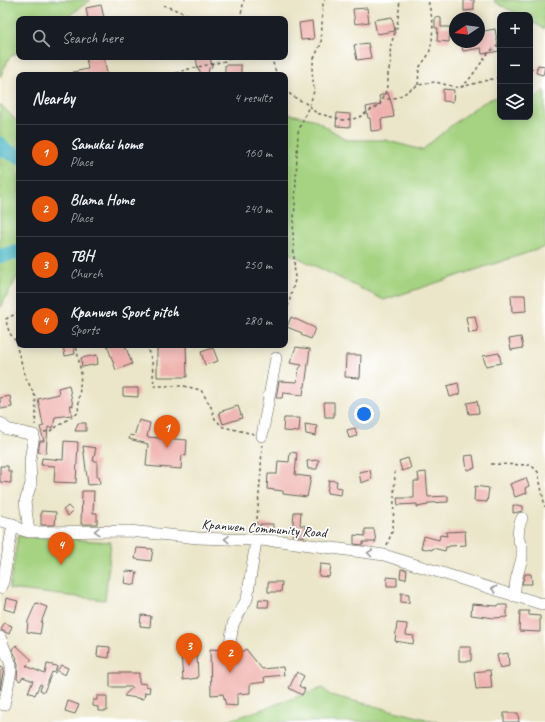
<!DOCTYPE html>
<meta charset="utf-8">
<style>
body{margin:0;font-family:Caveat,sans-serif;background:#20242c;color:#f1f3f6}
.controls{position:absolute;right:12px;top:12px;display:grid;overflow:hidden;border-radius:8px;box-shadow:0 2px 10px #0003}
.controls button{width:36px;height:36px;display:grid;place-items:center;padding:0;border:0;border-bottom:1px solid #363941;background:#171b24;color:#f1f3f6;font:20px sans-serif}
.compass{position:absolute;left:449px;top:12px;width:36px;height:36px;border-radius:50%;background:#171b24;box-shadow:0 2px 10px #0003;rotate:257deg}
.you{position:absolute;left:364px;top:414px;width:14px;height:14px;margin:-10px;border:3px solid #fff;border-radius:50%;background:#1a73e8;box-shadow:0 0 0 6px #1a73e833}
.badge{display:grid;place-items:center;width:26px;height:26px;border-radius:50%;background:#ea580c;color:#fff;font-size:13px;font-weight:700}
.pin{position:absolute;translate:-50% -33px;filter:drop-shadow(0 1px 2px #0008)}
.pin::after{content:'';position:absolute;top:21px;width:14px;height:12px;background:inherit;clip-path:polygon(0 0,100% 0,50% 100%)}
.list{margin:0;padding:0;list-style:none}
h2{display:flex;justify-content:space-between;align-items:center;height:52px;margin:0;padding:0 16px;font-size:17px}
h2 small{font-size:13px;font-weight:400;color:#9ea1a6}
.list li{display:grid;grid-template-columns:26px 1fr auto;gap:12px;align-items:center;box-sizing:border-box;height:56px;padding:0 16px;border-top:1px solid #363941}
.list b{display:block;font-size:15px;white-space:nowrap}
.list p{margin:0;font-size:13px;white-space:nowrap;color:#9ea1a6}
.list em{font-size:13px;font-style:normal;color:#9ea1a6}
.icon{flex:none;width:22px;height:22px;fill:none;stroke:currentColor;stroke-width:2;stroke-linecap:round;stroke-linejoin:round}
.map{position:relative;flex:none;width:545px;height:722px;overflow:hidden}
.search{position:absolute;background:#171b24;box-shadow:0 2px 10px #0003;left:16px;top:16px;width:272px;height:44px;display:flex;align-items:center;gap:10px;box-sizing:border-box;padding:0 14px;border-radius:8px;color:#9ea1a6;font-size:15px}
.panel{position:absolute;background:#171b24;box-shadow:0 2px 10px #0003;left:16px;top:72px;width:272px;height:276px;border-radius:8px}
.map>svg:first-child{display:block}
.green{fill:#a5d381;stroke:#60784e}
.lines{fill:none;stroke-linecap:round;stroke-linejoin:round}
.river{stroke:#48b6c3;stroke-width:15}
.building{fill:#efb2af}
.minor-casing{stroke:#646359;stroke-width:12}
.path{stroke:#646359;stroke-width:1.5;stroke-dasharray:3 3;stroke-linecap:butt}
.minor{stroke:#fff;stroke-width:11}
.oneway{stroke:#999}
.labels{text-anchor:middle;stroke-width:3.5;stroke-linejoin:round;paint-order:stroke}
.street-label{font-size:14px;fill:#1c1c1c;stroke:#fff}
</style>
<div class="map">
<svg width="545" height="722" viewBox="0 0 545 722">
<rect width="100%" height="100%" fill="#fff"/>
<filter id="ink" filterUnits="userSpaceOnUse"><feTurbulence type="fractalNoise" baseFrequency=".025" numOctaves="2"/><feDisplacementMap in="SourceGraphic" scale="8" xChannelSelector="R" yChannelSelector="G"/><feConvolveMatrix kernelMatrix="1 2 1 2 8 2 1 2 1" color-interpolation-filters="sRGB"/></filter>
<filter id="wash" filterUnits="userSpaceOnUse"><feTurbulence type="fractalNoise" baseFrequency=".012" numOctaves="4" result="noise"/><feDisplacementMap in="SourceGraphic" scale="16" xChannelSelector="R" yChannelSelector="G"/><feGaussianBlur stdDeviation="0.9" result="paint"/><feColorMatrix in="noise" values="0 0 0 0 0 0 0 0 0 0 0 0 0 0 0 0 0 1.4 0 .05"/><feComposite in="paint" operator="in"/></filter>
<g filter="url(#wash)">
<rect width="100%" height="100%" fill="#ebe6c9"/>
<path class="green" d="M0 0H91L64 19H19V51L9 58 0 77Z
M494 0H545V29L530 21V15H519L495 2Z
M545 90V247L384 300 285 251V113L313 119 347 140H385L422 150C437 138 483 96 500 97V117H530V99H533Z
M0 104 19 123V274L0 308Z
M18 536 111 542 105 600 9 589Z
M323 688 330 695 438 722H225Z"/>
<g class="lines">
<path class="river" d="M0 144 4 150 19 156
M0 256 19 252"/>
</g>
<g id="blocks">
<path class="building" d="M464 0H474V10L464 11Z
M101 5 104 18 88 19 86 8Z
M367 8 369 22 355 24 353 9Z
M392 17 395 31 377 34 374 20Z
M435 17 441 18V27H450L449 42 437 41 438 28H435Z
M312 21 314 39 301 40 299 23Z
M495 29 499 51 482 54 481 48 463 51 461 42H479V32Z
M368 43 371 58 357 60 354 45Z
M86 57H104L107 74 73 75V72L88 69Z
M196 57H210L212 67 209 68 208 75H200V70H198Z
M225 65H241V75H225Z
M538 65 545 66 543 75 536 73Z
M443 89 454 90 453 102 443 101Z
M388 93 392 105 394 117 381 119 382 130 371 131 370 118H368L366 107 381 104 379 96Z
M337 113 350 114V127L336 126Z
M511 295H525L526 311 512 312Z
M475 316 478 332 469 333 466 317Z
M291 317 315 328 311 339 301 335 302 333 287 327Z
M521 337 523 348 511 350 509 339Z
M73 345 75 354 65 356 63 346Z
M107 345H125L132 364 116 370Z
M157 345H186L187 377H157Z
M296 347 310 349 305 387H304L303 395 283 393 282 398H276L279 381 297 382 299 369 302 365 290 363Z
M213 348 218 361 205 365 201 352Z
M499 353 501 363 486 366 483 356Z
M97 355 98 364 82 367 81 358Z
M346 355H361L360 378 345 377Z
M458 383 460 394 450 397 447 386Z
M69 385 73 406 70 405 72 415 55 417 53 428 48 427 46 453 38 452 40 441H44L40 427 44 426 43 425 38 399 59 394 58 388Z
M123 388H138V397L123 396Z
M10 396 12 407 1 409 0 398Z
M477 401 479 413 469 414 467 403Z
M324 402H334V417H325Z
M238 406 242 418 223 424 219 412Z
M284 418H300L299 432 283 431Z
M139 420 150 423 147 437 187 440 186 456 182 455 181 469 146 466 148 444 129 439 130 435 134 436Z
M78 423H86V431H75Z
M305 424 317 426 316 436 306 434Z
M355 428 357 436 349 438 347 430Z
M64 441 78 442 76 483 54 482 55 466 41 465 42 458 63 460Z
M83 446 96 448 93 461H97V477L99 476 100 484 88 485Z
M290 452 297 453 295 475 311 477 307 497 283 494V491L267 489 268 474H277L278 461 289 462Z
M473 455 475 468 467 470 465 456Z
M408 458 411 468 402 471 399 461Z
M319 460 317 469H308L307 461Z
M0 466H8V471H11V483L0 482Z
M370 470 372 479 361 483 359 472Z
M426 472 428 497 448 496V502L428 503V505L417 507V504L398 505 397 498H414V481H419L418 473Z
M526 478 529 486 525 488 527 493 515 497 510 484Z
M329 480 337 481 336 487 342 488 341 495 327 493Z
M475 486 489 488 487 502 474 501Z
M82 491H94L93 513H97V524H81Z
M513 505 523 506V511L513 513Z
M68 506 73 511 68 516 63 510Z
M41 511 56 512 55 525H41Z
M294 512H301L300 525 306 526 305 537 292 535Z
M260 524H273V534L260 533Z
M365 529H374L376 542H363V545L354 544V535L365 536Z
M465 531 466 545 449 546V547H446L445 551 433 548 432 550 421 548 424 536 439 540 440 535 447 536 446 532Z
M137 548 153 549 151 561 135 559Z
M320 564 331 565 329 577 319 576Z
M401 569 407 570 406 579 400 578Z
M126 571 137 572 135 585 124 583Z
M525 574H531L532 584H522Z
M387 577 397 578V586H387Z
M268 582H282L281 592H268Z
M401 593 409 594V603L401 602Z
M6 598 18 601 15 612 4 609Z
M259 599 269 600 268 607H258Z
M36 603 47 607 41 623H42L40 634 27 632 28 621Z
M472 604 498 606V605H507V617L494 618 471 615Z
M520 611H529V615L540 616V632L519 631Z
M141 615 151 616 150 627 140 626Z
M4 623 12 626 9 634 1 630Z
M397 623 407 624 406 635 414 636 413 644 395 641Z
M16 645 32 660 26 666 45 674 47 664 57 666 55 673 52 672 44 692 40 690 42 685 40 684 35 695 28 692 33 681 23 677 20 681 17 679 18 665 16 659 17 658 15 655 12 649Z
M98 646 110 647 109 658 97 656Z
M459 647H471V661H459Z
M210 649 222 650 224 655 228 657 234 655 236 651 242 652 246 649 262 669 283 667 284 675 264 677 265 682 250 684V693L237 694V706L226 705 223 694 211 695Z
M197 653 198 678 183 680 181 654Z
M508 653 509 666 500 668 497 655Z
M61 665 68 668 65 675 57 671Z
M0 667 4 668 0 690Z
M490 670 492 688 476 689 474 672Z
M297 672 304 676 299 686 305 689 302 695 289 688Z
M110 673H139V683L146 684V686L150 687 149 693 145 692 144 699 124 696 132 687H110Z
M97 696H107V711H98V707L93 706V700H97Z
M68 701 79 705 75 714 65 711Z
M504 713H518L519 722H504Z"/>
</g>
</g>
<g filter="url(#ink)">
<use href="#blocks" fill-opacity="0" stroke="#646359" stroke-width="1"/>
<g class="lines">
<g class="minor-casing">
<path id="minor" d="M0 423 7 429 34 435 30 461 31 484 25 502 29 532
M262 436 276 358
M0 521 13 524 19 529 29 532 129 531 198 538 281 541 384 555 545 605
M0 588 3 582 13 524
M514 596 516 580 522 558V548L518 538 519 526 522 518
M0 637 11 665V671L4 705 0 704
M229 650 233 624 247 599 256 541"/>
</g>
<path class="path" d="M163 5 189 15 194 19
M240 19 244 0
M271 57 277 75
M530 69 537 68
M170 75 189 69 225 61 233 57
M418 85 419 68 429 54 432 41 433 23 428 0
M461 87 500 77
M285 89 292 96 309 105 316 113 343 120 358 118 372 109 379 106 382 99H392L402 95 418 85 435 82 460 88 468 81 489 52 500 44
M382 99 386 91 388 80V73L391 62 390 54 391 44 397 27 400 0
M19 312 6 319C7 328 10 336 17 342V348L26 378 35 396 36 412 35 425
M285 318 295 280 293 233 295 204 298 132 311 101 314 91 312 70 314 58 321 44 323 4 325 0
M146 345 152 361 154 386H184L201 390 211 407 215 419 223 427 254 434
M44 432 50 431 78 413 81 373 76 345
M491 464 531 465 538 472 545 507
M256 531 261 470 262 445
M387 545 393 529 395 470"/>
<use href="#minor" class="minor"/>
</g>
<defs><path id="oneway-chevron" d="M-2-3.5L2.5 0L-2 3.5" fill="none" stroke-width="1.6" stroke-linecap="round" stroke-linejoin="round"/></defs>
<g class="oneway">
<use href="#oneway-chevron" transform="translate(97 531) rotate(179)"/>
<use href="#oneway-chevron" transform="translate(227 539) rotate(-177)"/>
<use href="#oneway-chevron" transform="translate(370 553) rotate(-172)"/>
<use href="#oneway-chevron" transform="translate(494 589) rotate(-163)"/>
</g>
</g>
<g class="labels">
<g class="street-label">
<text transform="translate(264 528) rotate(4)" y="5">Kpanwen Community Road</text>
</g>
</g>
</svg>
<div class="controls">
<button>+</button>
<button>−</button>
<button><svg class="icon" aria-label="layers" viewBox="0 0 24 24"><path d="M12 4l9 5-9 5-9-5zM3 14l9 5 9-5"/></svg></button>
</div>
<svg class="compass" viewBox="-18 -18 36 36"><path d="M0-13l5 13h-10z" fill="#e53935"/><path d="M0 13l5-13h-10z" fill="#9ea1a6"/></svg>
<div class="you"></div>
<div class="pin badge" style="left:167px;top:448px">1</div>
<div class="pin badge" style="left:230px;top:673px">2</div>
<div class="pin badge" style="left:189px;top:666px">3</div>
<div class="pin badge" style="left:61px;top:565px">4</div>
<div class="search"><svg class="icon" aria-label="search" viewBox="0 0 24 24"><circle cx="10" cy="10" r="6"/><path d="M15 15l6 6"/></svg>Search here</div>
<section class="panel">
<h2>Nearby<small>4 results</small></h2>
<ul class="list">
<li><span class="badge">1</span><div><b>Samukai home</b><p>Place</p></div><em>160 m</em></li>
<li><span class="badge">2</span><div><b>Blama Home</b><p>Place</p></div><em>240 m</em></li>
<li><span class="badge">3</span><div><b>TBH</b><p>Church</p></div><em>250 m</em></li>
<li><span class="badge">4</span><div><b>Kpanwen Sport pitch</b><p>Sports</p></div><em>280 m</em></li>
</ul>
</section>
</div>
